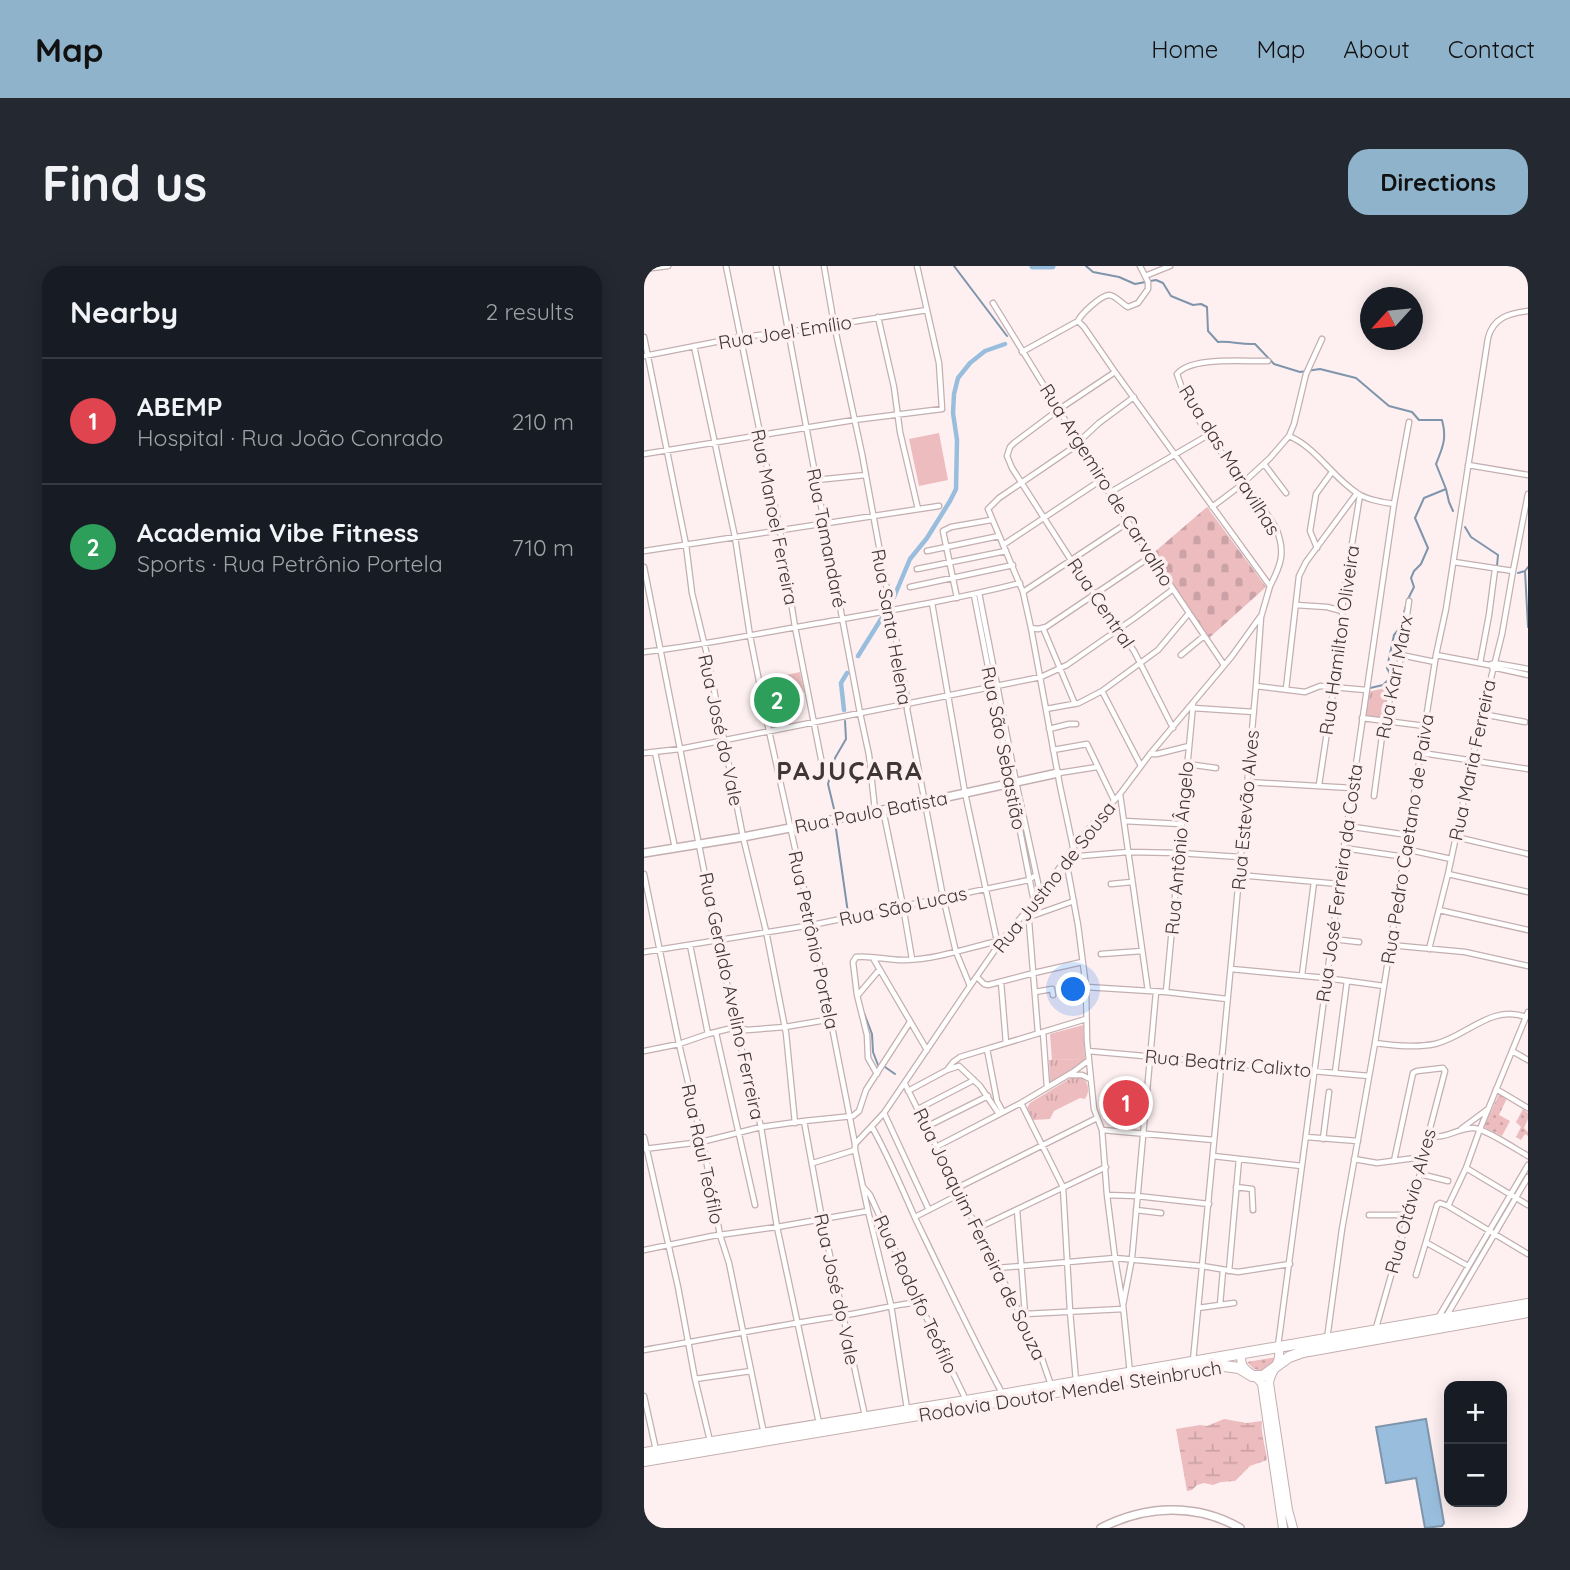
<!DOCTYPE html>
<meta charset="utf-8">
<style>
body{margin:0;font-family:Quicksand,sans-serif;background:#242831;color:#f1f3f6}
.controls{position:absolute;right:21px;bottom:21px;display:grid;overflow:hidden;border-radius:14px;box-shadow:0 4px 18px #0003}
.controls button{width:63px;height:63px;display:grid;place-items:center;padding:0;border:0;border-bottom:2px solid #363941;background:#171b24;color:#f1f3f6;font:35px sans-serif}
.compass{position:absolute;left:716px;top:21px;width:63px;height:63px;border-radius:50%;background:#171b24;box-shadow:0 4px 18px #0003;rotate:243deg}
.you{position:absolute;left:430px;top:724px;width:24px;height:24px;margin:-18px;border:5px solid #fff;border-radius:50%;background:#1a73e8;box-shadow:0 0 0 10px #1a73e833}
.badge{display:grid;place-items:center;width:46px;height:46px;border-radius:50%;background:#90b3cc;color:#fff;font-size:23px;font-weight:700}
.pin{position:absolute;translate:-50% -50%;border:4px solid #fff;box-shadow:0 2px 7px #0006}
.list{margin:0;padding:0;list-style:none}
h2{display:flex;justify-content:space-between;align-items:center;height:91px;margin:0;padding:0 28px;font-size:30px}
h2 small{font-size:23px;font-weight:400;color:#9ea1a6}
.list li{display:grid;grid-template-columns:46px 1fr auto;gap:21px;align-items:center;box-sizing:border-box;height:126px;padding:0 28px;border-top:2px solid #363941}
.list b{display:block;font-size:26px;white-space:nowrap}
.list p{margin:0;font-size:23px;white-space:nowrap;color:#9ea1a6}
.list em{font-size:23px;font-style:normal;color:#9ea1a6}
.map{position:relative;flex:none;width:884px;height:1262px;overflow:hidden;border-radius:21px}
header{display:flex;align-items:center;gap:42px;box-sizing:border-box;height:98px;padding:0 35px;background:#90b3cc;color:#111}
header strong{font-size:33px}
nav{display:flex;gap:38px;margin-inline-start:auto;font-size:24px}
.intro{display:flex;align-items:center;justify-content:space-between;box-sizing:border-box;height:168px;padding:0 42px}
h1{margin:0;font-size:49px}
.button{padding:18px 32px;border-radius:21px;background:#90b3cc;color:#111;font-size:24px;font-weight:700}
main{display:flex;gap:42px;padding:0 42px}
aside{flex:1;background:#171b24;border-radius:21px;box-shadow:0 4px 18px #0003}
.map>svg:first-child{display:block}
.grass{fill:url(#grass-dots)}
.wetland{fill:url(#wetland-marsh)}
.cemetery{fill:url(#cemetery-stones)}
.park{fill:url(#park-tufts)}
.pitch{fill:#ecbcbf}
.water{fill:#99bedd;stroke:#7e95ab;stroke-width:2}
.lines{fill:none;stroke-linecap:round;stroke-linejoin:round}
.stream{stroke:#7e95ab;stroke-width:2}
.canal{stroke:#99bedd;stroke-width:4.5}
.river{stroke:#99bedd;stroke-width:7}
.street-casing{stroke:#c4afb0;stroke-width:7}
.secondary-casing{stroke:#c4afb0;stroke-width:10}
.primary-casing{stroke:#c4afb0;stroke-width:10}
.highway-casing{stroke:#c4afb0;stroke-width:12}
.street{stroke:#fff;stroke-width:4.5}
.secondary{stroke:#fff;stroke-width:7}
.primary{stroke:#fff;stroke-width:8}
.highway{stroke:#fff;stroke-width:10}
.labels{text-anchor:middle;stroke-width:7;stroke-linejoin:round;paint-order:stroke}
.street-label{font-size:19px;fill:#3f3636;stroke:#fef0f1}
.district-label{font-size:26px;font-weight:bold;letter-spacing:2px;fill:#3f3636;stroke:#fef0f1}
</style>
<header>
<strong>Map</strong>
<nav><a>Home</a><a>Map</a><a>About</a><a>Contact</a></nav>
</header>
<div class="intro"><h1>Find us</h1><a class="button">Directions</a></div>
<main>
<aside>
<h2>Nearby<small>2 results</small></h2>
<ul class="list">
<li><span class="badge" style="background:#e0444e">1</span><div><b>ABEMP</b><p>Hospital · Rua João Conrado</p></div><em>210 m</em></li>
<li><span class="badge" style="background:#2e9e5b">2</span><div><b>Academia Vibe Fitness</b><p>Sports · Rua Petrônio Portela</p></div><em>710 m</em></li>
</ul>
</aside>
<div class="map">
<svg width="884" height="1262" viewBox="0 0 884 1262">
<defs>
<pattern id="grass-dots" width="8" height="8" patternUnits="userSpaceOnUse" patternTransform="scale(1.75)"><rect width="8" height="8" fill="#ecbcbf"/><path d="M2 2h.1M6 6h.1" fill="none" stroke="#cba2a5" stroke-width="1.8" stroke-linecap="round"/></pattern>
<pattern id="wetland-marsh" width="20" height="14" patternUnits="userSpaceOnUse" patternTransform="scale(1.75)"><rect width="20" height="14" fill="#ecbcbf"/><path d="M1 5h8M5 5V1M11 12h8M15 12V8" fill="none" stroke="#cba2a5"/></pattern>
<pattern id="cemetery-stones" width="16" height="16" patternUnits="userSpaceOnUse" patternTransform="scale(1.75)"><rect width="16" height="16" fill="#ecbcbf"/><path d="M2 7V4a2 2 0 0 1 4 0v3zM10 15v-3a2 2 0 0 1 4 0v3z" fill="#cba2a5"/></pattern>
<pattern id="park-tufts" width="24" height="20" patternUnits="userSpaceOnUse" patternTransform="scale(1.75)"><rect width="24" height="20" fill="#ecbcbf"/><path d="M3 7l-1-3M5 7V3M7 7l1-3M15 17l-1-3M17 17v-4M19 17l1-3" fill="none" stroke="#cba2a5"/></pattern>
</defs>
<rect width="100%" height="100%" fill="#fef0f1"/>
<path class="grass" d="M855 828 863 832 855 849 866 855 858 870 840 861Z
M879 843 884 847V853L880 862 884 866V870L881 868 877 874 872 871 877 861 872 856Z
M633 1091 632 1096 620 1105 610 1103 603 1096Z"/>
<path class="wetland" d="M580 1153 603 1157 618 1155C616 1165 622 1182 623 1194L606 1200 591 1215 577 1216 569 1219 560 1217 553 1219 548 1224 543 1225 532 1163 556 1159 563 1160Z"/>
<path class="cemetery" d="M563 241 622 321 565 372 507 289Z"/>
<path class="park" d="M747 421 739 452 722 451 720 447 723 426Z
M441 793V797L408 818 406 817 405 794Z
M430 810C443 811 448 822 441 833L436 832 410 845 406 853 389 854 383 842 386 837Z"/>
<path class="pitch" d="M295 167 304 214 275 220 265 173Z
M156 406 160 426 142 430 138 410Z
M439 759 441 793 408 794 406 768Z"/>
<path class="water" d="M782 1153 800 1257 798 1260 781 1262 772 1212 742 1217 732 1161Z"/>
<g class="lines">
<path class="stream" d="M310 0 363 70
M407 0H408
M442 0 449 6 475 11 491 18 512 14 519 17 527 30 549 39 557 38 563 41 564 65 574 76C589 75 597 79 611 78L630 98 656 106 676 103 712 112 745 140 768 146 775 154H798C803 172 799 181 792 198L802 223 780 232 771 252 784 282 777 298 770 305 767 312 770 321 764 333 755 363 750 369 743 402 746 408 745 413 739 419 726 422
M802 223 805 236 809 245
M821 261 827 271 854 289 853 300
M881 305 884 361
M874 307 881 305 884 301
M191 547 184 518 191 492 202 473 201 455
M191 556 204 647
M220 747 228 768 229 786 234 799
M241 801 251 808"/>
<path class="canal" d="M250 331 266 293 283 272 306 235 312 223 313 174 309 147 310 128 314 112 326 97 341 85 361 78
M214 390 239 350
M200 444 197 417 203 407"/>
<path class="river" d="M389 0H408"/>
<g class="street-casing">
<path id="street" d="M82 0 136 265 151 361 179 503
M132 0 216 447 225 489 231 544
M180 0 190 58 218 188 264 438 263 443 299 631 312 686 326 720
M0 3 24 0
M501 10 526 0
M349 37 484 256 580 399
M234 51 250 121 256 166 274 243
M434 55 440 61 471 106 626 320 617 351 612 420 589 677 549 1095
M0 71 42 279 48 327 64 393 99 571 122 665 142 767 151 857
M50 80 91 271 106 370 125 465 168 659 211 878V884L224 945 247 1039 263 1143
M378 86 434 55C437 48 456 30 465 29 471 29 478 38 484 41L494 37 504 23V16L496 0
M0 90 97 71 144 66 283 44
M624 95C601 96 548 90 533 108 549 162 603 213 632 262 642 286 637 299 626 320
M471 106 414 144 370 177 366 181 363 190 368 202 427 294 490 385 529 462
M645 170C673 182 688 211 713 227 723 234 738 236 750 238
M0 188 210 154 298 143 295 97 273 0
M620 198 642 227
M824 199 884 209
M172 214 222 209
M600 216 626 192 645 170 650 158 662 108 678 73
M465 227 566 168
M568 241 600 217
M359 279 457 214
M673 282 666 265 672 228 688 206
M0 285 295 240
M283 285 355 270
M0 301 74 675 92 761 117 861 133 961 175 1157
M273 303 362 285
M869 305 884 228
M266 321 369 299
M379 326 483 257
M335 327 372 516 396 626
M330 329 390 636
M313 332 299 265 307 261 347 254
M288 337 321 527 353 675
M652 339 683 341 698 345
M387 362 394 363 402 361 506 291
M399 362 431 438
M0 386C54 380 106 369 159 360 232 347 305 335 376 317
M537 389 560 370
M757 389 791 396
M792 389 845 399 850 397 884 403
M836 397 845 349 851 303
M848 401 884 409
M612 420 661 426 676 420 722 424
M642 423 655 310 662 296 713 227
M458 425 497 500
M549 442 610 446
M402 443 435 437 458 425 514 384 545 347
M838 448 881 456
M718 452 781 460
M405 463 425 458H432
M409 484 443 478 470 534
M11 486 31 582
M0 487 36 483 397 411 423 399 492 351 528 324
M778 487 884 503
M506 488H513L545 480
M543 498 572 502
M415 507 453 501
M603 516 708 522
M675 519 697 373 699 333 716 229
M476 528 504 725
M730 530 740 455 756 396 765 335
M239 544 259 640 268 693
M480 555 537 558
M703 560 764 569
M812 571 884 588
M700 582 761 591
M761 583 807 593
M424 591 484 586 535 587 596 591
M434 592 429 581 416 520 387 362 379 326 344 243 355 232 427 183 455 157 490 131
M422 594 434 659 442 721 443 775 450 843 458 864 463 929 471 992 479 1039
M0 608 35 778 61 888 76 969 85 997 120 1168
M804 608 884 626
M595 609 695 618
M467 618 488 616
M384 643 394 767
M795 644 884 664
M385 651 430 635
M688 673 715 676
M46 679 64 768
M746 679 821 686 884 700
M785 683 804 608 838 448 858 368 869 305 810 296
M0 686 168 659 385 614 392 609
M457 688 498 685
M229 692 283 784
M587 703 682 712 740 720
M658 709 670 616
M333 711 340 718 344 719 390 707 438 696
M357 716 362 777
M442 721 522 726 583 733
M391 726 408 723 409 729
M522 726 549 439
M214 729 235 704
M399 766 403 821
M72 767 111 939
M731 777C751 780 771 782 791 778 822 771 847 738 882 751
M343 783 353 835 359 846
M0 785 35 778 64 768 92 761 103 764 141 761 188 753
M444 785 725 810
M868 785 884 794
M303 804 309 796 316 791 442 753
M691 807 703 715
M233 808 224 792 223 769 213 729 209 696 212 691C228 689 245 695 262 694 294 693 323 682 354 675
M424 809H438L446 813
M261 818 397 1090 407 1119
M852 823 884 842
M264 825 303 804 315 800 336 820 355 848
M377 837 419 921 426 1045 432 1115
M274 843 330 814
M240 847 285 944
M160 855 178 953 221 1150
M228 861C245 891 258 923 272 954 300 1012 328 1071 358 1127
M282 861 344 830
M817 863 844 843
M458 864 570 874
M784 870C804 873 811 863 828 862 839 861 873 884 884 890
M0 871 34 1021 51 1113 66 1175
M662 871 714 875
M679 873 685 826
M211 878 240 847 326 720 358 674 390 636 422 593 432 577 476 528 506 488 588 390 616 351
M292 881 377 837 429 806 445 794
M0 883 57 876 117 861 160 855 209 850 215 845 222 824 266 756
M569 890 658 900
M710 893 733 897 779 891
M169 897 211 884
M822 902 884 939
M776 908 804 915
M592 921 608 923 609 944
M220 922 226 929 275 1036 322 1134
M313 922 453 852
M463 929 493 930 565 938
M804 940 822 902 836 863 884 746
M373 944 381 1048
M492 944 517 947
M725 949H763
M271 951 316 928
M334 962 462 901
M783 977 824 1000
M0 984 68 970 133 961 224 945
M353 1002 471 992 558 1000 594 1006 646 998
M585 1005 595 893
M772 1009 793 939 796 937 804 940 884 988
M576 1039 579 1004
M554 1042 590 1037
M803 1049 884 911
M378 1050 381 1048 479 1043
M794 1052 884 899
M732 1062 776 908 784 870 801 805 799 802 773 805 769 807 750 895
M683 1073 698 963 731 777 792 389 802 343 844 72C849 52 865 47 884 45
M634 1080 693 635 697 601 750 238 765 156
M0 1084C65 1073 130 1060 196 1050 222 1046 248 1039 275 1036
M486 1107 479 1039 488 992 512 726
M51 1113 107 1105
M0 1130 12 1184"/>
</g>
<g class="secondary-casing">
<path id="secondary" d="M0 587 99 571 280 536 414 507
M457 1262C502 1239 552 1237 596 1262"/>
</g>
<g class="primary-casing">
<path id="primary" d="M634 1080C639 1097 627 1102 625 1117L644 1244 649 1262
M598 1087C593 1106 611 1106 618 1118L639 1262"/>
</g>
<g class="highway-casing">
<path id="highway" d="M0 1187 322 1135 884 1038
M0 1195 573 1099 595 1102 608 1110H619L645 1091 659 1086 884 1046"/>
</g>
<use href="#street" class="street"/>
<use href="#secondary" class="secondary"/>
<use href="#primary" class="primary"/>
<use href="#highway" class="highway"/>
</g>
<g class="labels">
<g class="street-label">
<text transform="translate(141 66) rotate(-9)" y="7">Rua Joel Emílio</text>
<text transform="translate(586 194) rotate(58)" y="7">Rua das Maravilhas</text>
<text transform="translate(463 219) rotate(58)" y="7">Rua Argemiro de Carvalho</text>
<text transform="translate(131 251) rotate(79)" y="7">Rua Manoel Ferreira</text>
<text transform="translate(183 272) rotate(79)" y="7">Rua Tamandaré</text>
<text transform="translate(457 337) rotate(56)" y="7">Rua Central</text>
<text transform="translate(248 361) rotate(80)" y="7">Rua Santa Helena</text>
<text transform="translate(695 374) rotate(-82)" y="7">Rua Hamilton Oliveira</text>
<text transform="translate(750 411) rotate(-79)" y="7">Rua Karl Marx</text>
<text transform="translate(77 464) rotate(78)" y="7">Rua José do Vale</text>
<text transform="translate(360 482) rotate(79)" y="7">Rua São Sebastião</text>
<text transform="translate(828 494) rotate(-78)" y="7">Rua Maria Ferreira</text>
<text transform="translate(601 544) rotate(-85)" y="7">Rua Estevão Alves</text>
<text transform="translate(227 546) rotate(-11)" y="7">Rua Paulo Batista</text>
<text transform="translate(763 573) rotate(-81)" y="7">Rua Pedro Caetano de Paiva</text>
<text transform="translate(535 582) rotate(-85)" y="7">Rua Antônio Ângelo</text>
<text transform="translate(410 611) rotate(-52)" y="7">Rua Justno de Sousa</text>
<text transform="translate(695 617) rotate(-82)" y="7">Rua José Ferreira da Costa</text>
<text transform="translate(259 640) rotate(-12)" y="7">Rua São Lucas</text>
<text transform="translate(170 674) rotate(78)" y="7">Rua Petrônio Portela</text>
<text transform="translate(88 730) rotate(78)" y="7">Rua Geraldo Avelino Ferreira</text>
<text transform="translate(584 797) rotate(5)" y="7">Rua Beatriz Calixto</text>
<text transform="translate(59 888) rotate(78)" y="7">Rua Raul Teófilo</text>
<text transform="translate(766 935) rotate(-75)" y="7">Rua Otávio Alves</text>
<text transform="translate(336 968) rotate(64)" y="7">Rua Joaquim Ferreira de Souza</text>
<text transform="translate(193 1023) rotate(78)" y="7">Rua José do Vale</text>
<text transform="translate(272 1028) rotate(65)" y="7">Rua Rodolfo Teófilo</text>
<text transform="translate(426 1125) rotate(-9)" y="7">Rodovia Doutor Mendel Steinbruch</text>
</g>
<g class="district-label">
<text x="206" y="514">PAJUÇARA</text>
</g>
</g>
</svg>
<div class="controls">
<button>+</button>
<button>−</button>
</div>
<svg class="compass" viewBox="-18 -18 36 36"><path d="M0-13l5 13h-10z" fill="#e53935"/><path d="M0 13l5-13h-10z" fill="#9ea1a6"/></svg>
<div class="you"></div>
<div class="pin badge" style="left:482px;top:837px;background:#e0444e">1</div>
<div class="pin badge" style="left:133px;top:434px;background:#2e9e5b">2</div>
</div>
</main>
